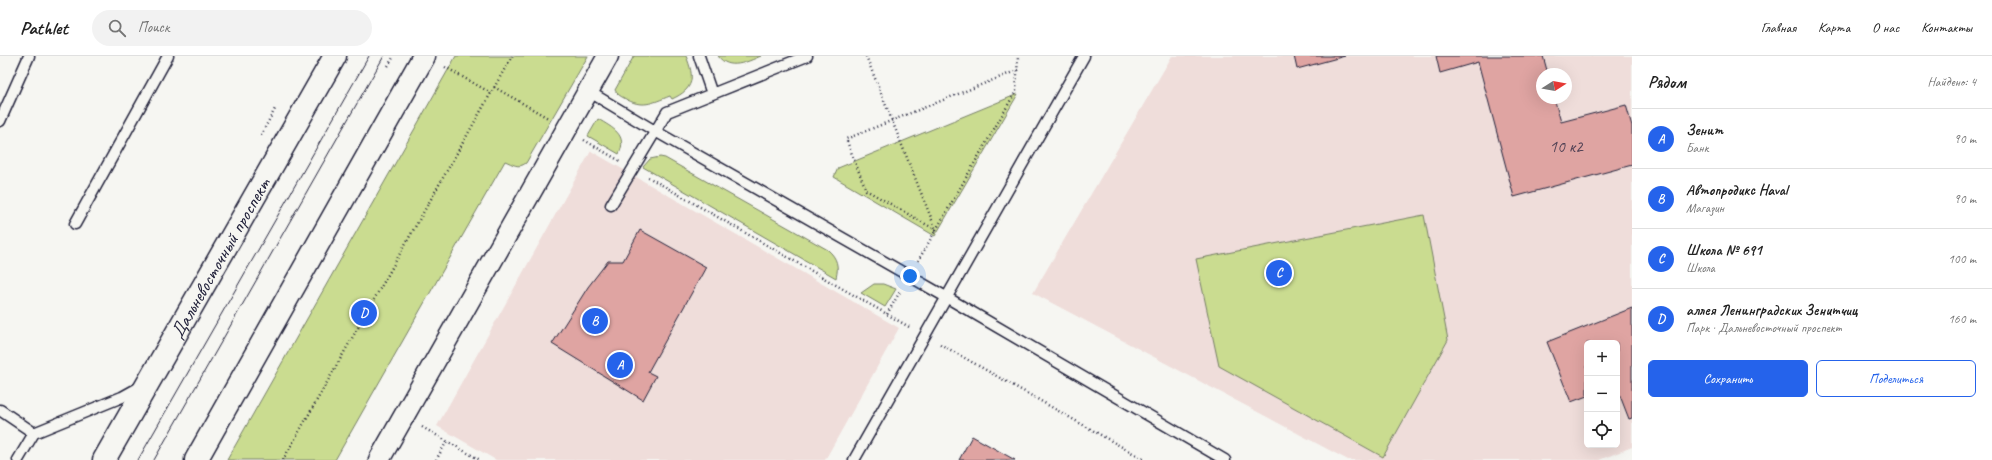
<!DOCTYPE html>
<html lang="ru">
<meta charset="utf-8">
<style>
body{margin:0;font-family:Caveat,sans-serif;background:#f2f2f2;color:#222}
.controls{position:absolute;right:12px;bottom:12px;display:grid;overflow:hidden;border-radius:6px;box-shadow:0 4px 16px #0002}
.controls button{width:36px;height:36px;display:grid;place-items:center;padding:0;border:0;border-bottom:1px solid #e0e0e0;background:#fff;color:#222;font:20px sans-serif}
.compass{position:absolute;left:1536px;top:12px;width:36px;height:36px;border-radius:50%;background:#fff;box-shadow:0 4px 16px #0002;rotate:79deg}
.you{position:absolute;left:910px;top:220px;width:14px;height:14px;margin:-10px;border:3px solid #fff;border-radius:50%;background:#1a73e8;box-shadow:0 0 0 6px #1a73e833}
.badge{display:grid;place-items:center;width:26px;height:26px;border-radius:50%;background:#2563eb;color:#fff;font-size:13px;font-weight:700}
.pin{position:absolute;translate:-50% -50%;border:2px solid #fff;box-shadow:0 1px 4px #0006}
.list{margin:0;padding:0;list-style:none}
h2{display:flex;justify-content:space-between;align-items:center;height:52px;margin:0;padding:0 16px;font-size:17px}
h2 small{font-size:13px;font-weight:400;color:#767676}
.list li{display:grid;grid-template-columns:26px 1fr auto;gap:12px;align-items:center;box-sizing:border-box;height:60px;padding:0 16px;border-top:1px solid #e0e0e0}
.list b{display:block;font-size:15px;white-space:nowrap}
.list p{margin:0;font-size:13px;white-space:nowrap;color:#767676}
.list em{font-size:13px;font-style:normal;color:#767676}
.actions{display:flex;gap:8px;padding:12px 16px}
.actions a{flex:1;padding:9px 0;border:1px solid #2563eb;border-radius:6px;text-align:center;font-size:14px;color:#2563eb}
.actions .main{background:#2563eb;color:#fff}
.icon{flex:none;width:22px;height:22px;fill:none;stroke:currentColor;stroke-width:2;stroke-linecap:round;stroke-linejoin:round}
.map{position:relative;flex:none;width:1632px;height:404px;overflow:hidden}
header{display:flex;align-items:center;gap:24px;box-sizing:border-box;height:56px;padding:0 20px;background:#fff;border-bottom:1px solid #e0e0e0}
header strong{font-size:19px}
nav{display:flex;gap:22px;margin-inline-start:auto;font-size:14px}
.search{width:280px;height:36px;background:#f2f2f2;display:flex;align-items:center;gap:10px;box-sizing:border-box;padding:0 14px;border-radius:22px;color:#767676;font-size:15px}
main{display:flex}
aside{flex:1;background:#fff}
.map>svg:first-child{display:block}
.built{fill:#efddda;fill-rule:evenodd}
.green{fill:#cadc90;stroke:#767f66}
.building{fill:#dfa4a2;stroke:#22223b}
.lines{fill:none;stroke-linecap:round;stroke-linejoin:round}
.service-casing{stroke:#22223b;stroke-width:13}
.minor-casing{stroke:#22223b;stroke-width:23}
.secondary-casing{stroke:#22223b;stroke-width:25}
.path{stroke:#22223b;stroke-width:2.5;stroke-dasharray:1 3;stroke-linecap:butt}
.service{stroke:#f6f6f2;stroke-width:10}
.minor{stroke:#f6f6f2;stroke-width:20}
.secondary{stroke:#f6f6f2;stroke-width:22}
.tram{stroke:#22223b;stroke-width:1}
.labels{text-anchor:middle;stroke-width:4;stroke-linejoin:round;paint-order:stroke}
.number-label{font-size:17px;fill:#514255}
.street-label{font-size:19px;fill:#22223b;stroke:#f6f6f2}
</style>
<header>
<strong>Pathlet</strong>
<div class="search"><svg class="icon" aria-label="search" viewBox="0 0 24 24"><circle cx="10" cy="10" r="6"/><path d="M15 15l6 6"/></svg>Поиск</div>
<nav><a>Главная</a><a>Карта</a><a>О нас</a><a>Контакты</a></nav>
</header>
<main>
<div class="map">
<svg width="1632" height="404" viewBox="0 0 1632 404">
<rect width="100%" height="100%" fill="#f6f6f2"/>
<filter id="ink" filterUnits="userSpaceOnUse"><feTurbulence type="fractalNoise" baseFrequency=".025" numOctaves="2"/><feDisplacementMap in="SourceGraphic" scale="8" xChannelSelector="R" yChannelSelector="G"/><feConvolveMatrix kernelMatrix="1 2 1 2 8 2 1 2 1" color-interpolation-filters="sRGB"/></filter>
<g filter="url(#ink)">
<path class="built" d="M1172 0H1632V391L1599 404H1348L1033 237ZM1542 18H1566V42H1542ZM1587 287H1617V389H1587Z
M591 95 899 272 825 404H496L437 370Z"/>
<path class="green" d="M456 0H588L526 107C518 113 513 108 505 105L335 404H227Z
M634 0H686C695 22 694 33 672 43L670 40C652 47 642 53 624 42 620 40 617 38 615 34Z
M718 0H761C747 6 729 15 718 0Z
M1018 38 935 180 834 121 838 112Z
M598 63C613 72 628 79 619 98L588 80Z
M660 101 665 102 828 194C837 202 839 210 836 222L643 111 650 103Z
M1424 159 1448 284 1383 401 1219 310 1196 203Z
M874 228H883L896 233 885 251 861 237Z"/>
<path class="building" d="M1294 0H1345L1297 13Z
M1436 0H1543L1548 18H1542V42H1554L1561 66 1626 49 1632 70V109L1514 141 1478 6 1440 17Z
M640 174 706 211 648 316 656 320 643 344 552 288 588 231 608 205H623Z
M1632 252V362L1629 363 1617 332V287H1587V340L1571 346 1547 286Z
M972 380 1015 404H959Z"/>
<g class="lines">
<g class="service-casing">
<path id="service" d="M699 0 712 38 807 0
M588 35 655 75 946 241 1225 404
M0 65 29 0
M611 149 667 56 712 38
M75 168 168 0
M0 354 34 377
M18 404 34 377 122 341 140 331
M854 404 1084 0"/>
</g>
<g class="minor-casing">
<path id="minor" d="M379 404 608 0"/>
</g>
<g class="secondary-casing">
<g id="secondary">
<path id="s1" d="M104 404 335 0"/>
<path d="M196 404 424 0"/>
</g>
</g>
<path class="path" d="M866 0 936 174
M388 10 394 0
M445 11 491 37
M494 31 548 62
M261 79 275 53
M584 84 620 105
M648 121 911 272
M936 174 866 134 846 83 1018 14
M918 205 1016 35 1018 0
M887 258 901 234
M940 288 1145 404
M422 371 480 404
M283 404 512 0
M436 404 447 385"/>
<use href="#service" class="service"/>
<use href="#minor" class="minor"/>
<use href="#secondary" class="secondary"/>
<path class="tram" d="M138 404 369 0
M154 404 384 0"/>
</g>
</g>
<g class="labels">
<g class="number-label">
<text x="1566" y="96">10 к2</text>
</g>
<g class="street-label">
<text dy="7" stroke="none"><textPath href="#s1" startOffset="233">Дальневосточный проспект</textPath></text>
</g>
</g>
</svg>
<div class="controls">
<button>+</button>
<button>−</button>
<button><svg class="icon" aria-label="locate" viewBox="0 0 24 24"><circle cx="12" cy="12" r="6"/><path d="M12 2v4M12 18v4M2 12h4M18 12h4"/></svg></button>
</div>
<svg class="compass" viewBox="-18 -18 36 36"><path d="M0-13l5 13h-10z" fill="#e53935"/><path d="M0 13l5-13h-10z" fill="#767676"/></svg>
<div class="you"></div>
<div class="pin badge" style="left:620px;top:309px">A</div>
<div class="pin badge" style="left:595px;top:265px">B</div>
<div class="pin badge" style="left:1279px;top:217px">C</div>
<div class="pin badge" style="left:364px;top:257px">D</div>
</div>
<aside>
<h2>Рядом<small>Найдено: 4</small></h2>
<ul class="list">
<li><span class="badge">A</span><div><b>Зенит</b><p>Банк</p></div><em>90 m</em></li>
<li><span class="badge">B</span><div><b>Автопродикс Haval</b><p>Магазин</p></div><em>90 m</em></li>
<li><span class="badge">C</span><div><b>Школа № 691</b><p>Школа</p></div><em>100 m</em></li>
<li><span class="badge">D</span><div><b>аллея Ленинградских Зенитчиц</b><p>Парк · Дальневосточный проспект</p></div><em>160 m</em></li>
</ul>
<div class="actions"><a class="main">Сохранить</a><a>Поделиться</a></div>
</aside>
</main>
